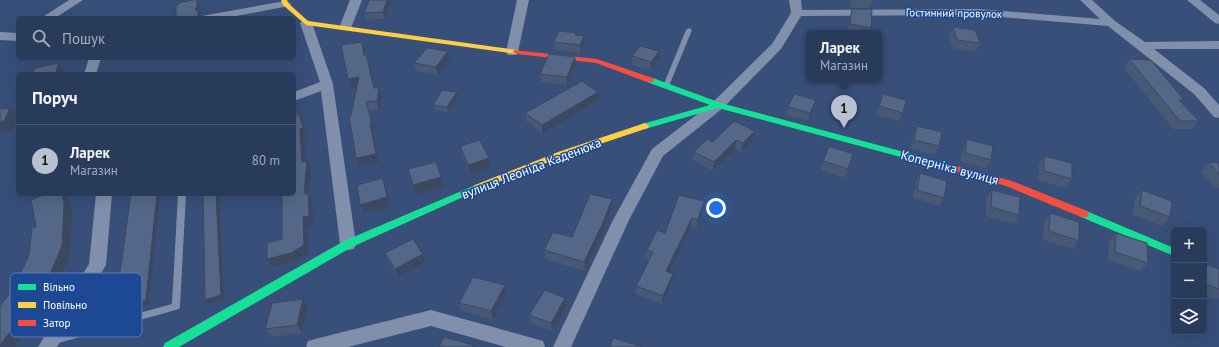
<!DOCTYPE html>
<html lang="uk">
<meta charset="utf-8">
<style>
body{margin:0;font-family:"PT Sans",sans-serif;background:#354664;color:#f1f3f6}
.controls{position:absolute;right:12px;bottom:12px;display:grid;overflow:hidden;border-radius:6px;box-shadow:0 4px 16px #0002}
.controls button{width:36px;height:36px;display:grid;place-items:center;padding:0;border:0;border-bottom:1px solid #455571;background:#293b5b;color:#f1f3f6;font:20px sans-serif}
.you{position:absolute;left:716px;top:208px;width:14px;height:14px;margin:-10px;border:3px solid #fff;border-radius:50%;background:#1a73e8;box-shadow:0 0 0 6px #1a73e833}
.badge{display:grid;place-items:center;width:26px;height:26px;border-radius:50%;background:#b9c1d0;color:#111;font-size:13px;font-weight:700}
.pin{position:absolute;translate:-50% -33px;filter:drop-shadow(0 1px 2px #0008)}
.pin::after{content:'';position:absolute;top:21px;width:14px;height:12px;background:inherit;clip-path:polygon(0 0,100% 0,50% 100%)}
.popup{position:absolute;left:806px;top:30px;width:76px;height:52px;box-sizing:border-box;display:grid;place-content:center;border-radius:6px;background:#293b5b;filter:drop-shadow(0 1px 3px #0005);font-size:13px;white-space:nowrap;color:#a5adbb}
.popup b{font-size:15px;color:#f1f3f6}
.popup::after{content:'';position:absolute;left:50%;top:100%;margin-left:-8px;border:8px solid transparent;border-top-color:#293b5b}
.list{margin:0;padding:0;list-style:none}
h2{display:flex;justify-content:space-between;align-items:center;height:52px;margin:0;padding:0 16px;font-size:17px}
h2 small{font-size:13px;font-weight:400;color:#a5adbb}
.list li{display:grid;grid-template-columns:26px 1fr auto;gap:12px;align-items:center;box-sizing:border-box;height:72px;padding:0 16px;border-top:1px solid #455571}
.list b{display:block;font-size:15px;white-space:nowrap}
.list p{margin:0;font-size:13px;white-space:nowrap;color:#a5adbb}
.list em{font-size:13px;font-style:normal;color:#a5adbb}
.icon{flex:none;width:22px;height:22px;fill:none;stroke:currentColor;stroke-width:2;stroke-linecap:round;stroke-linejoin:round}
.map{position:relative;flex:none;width:1219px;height:347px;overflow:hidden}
.search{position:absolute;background:#293b5b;box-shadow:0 4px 16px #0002;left:16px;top:16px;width:280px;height:44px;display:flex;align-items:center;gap:10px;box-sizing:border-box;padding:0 14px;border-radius:6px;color:#a5adbb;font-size:15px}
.panel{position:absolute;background:#293b5b;box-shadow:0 4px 16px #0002;left:16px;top:72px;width:280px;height:124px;border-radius:6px}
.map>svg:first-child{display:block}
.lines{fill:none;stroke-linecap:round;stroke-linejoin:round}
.lane{fill:#8090ab;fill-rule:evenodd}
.street{fill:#8090ab;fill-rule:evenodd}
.fast{fill:#16e098;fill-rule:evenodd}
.slow{fill:#ffcf43;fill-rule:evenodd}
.jam{fill:#f24e42;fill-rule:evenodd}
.wall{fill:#485975}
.shaded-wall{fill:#3b485f}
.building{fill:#546788;stroke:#3b485f}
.labels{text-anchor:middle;stroke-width:3;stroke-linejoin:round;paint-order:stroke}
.far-street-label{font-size:11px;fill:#fff;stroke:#1c4894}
.street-label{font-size:13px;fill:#fff;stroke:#1c4894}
.key{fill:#1c4894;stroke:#607fb4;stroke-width:1}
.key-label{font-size:11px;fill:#fff}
</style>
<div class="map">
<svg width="1219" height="347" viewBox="0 0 1219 347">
<rect width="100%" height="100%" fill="#374f79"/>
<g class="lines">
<path class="lane" d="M689 28 692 30 669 86 668 87H664L663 86 686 30Z
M178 194H186L180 306 179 309 55 344 52 343 51 340 52 337 55 336 172 304Z"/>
<path class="street" d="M69 0H83L55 18H41Z
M350 0H362L351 28 349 30H341L339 28Z
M517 0H529L518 52 516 55H508L506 52Z
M789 0H801L802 10 978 9 1100 19 1080 0H1092L1115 21 1145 42 1219 41V49H1154L1204 88 1219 105V118L1214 117 1194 94 1108 26 978 15 801 16 781 49 723 108 663 156 629 220 571 347H553L613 220 652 149 713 102 772 44 791 13Z
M1187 0H1200L1219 15V24L1215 23Z
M285 1 289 2 291 4 289 6 226 18H201L203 16 207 15Z
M306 20 310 21 312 23 333 84 356 244 354 249 348 250 342 249 340 244 321 91 294 101V92L320 82 300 23 302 21Z
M0 32 18 33V41L0 40Z
M89 58H101L96 74H84Z
M96 194H112L106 265 57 347H38L89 264Z
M431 310 536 339 543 341 545 347H506L431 326 348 347H306L308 341 315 339Z"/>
<path class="fast" d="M647 78H653L721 103 949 164 953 167 949 170 718 108 645 129 642 128 641 126 642 124 710 105 647 82 646 80Z
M478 184 481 185 483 187 481 189 352 247 179 347H163L165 343 344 241Z
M1084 210 1174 248V256L1081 217 1079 214 1081 211Z"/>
<path class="slow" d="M281 0H287L288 3 308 21 517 50 521 52 517 54 306 25 283 5Z
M645 123 649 126 648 128 564 156 481 189H475L473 187 475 185 558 152Z"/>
<path class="jam" d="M514 50 597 59 653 78 654 80 653 82H647L596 63 517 54 513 52Z
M949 164 1012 181 1087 211 1089 214 1087 217H1081L1006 186 946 169 945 167 946 165Z"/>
</g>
<path class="wall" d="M391 0 385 19 366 20 364 13Z
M851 0H873L870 8H850Z
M852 9 871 28 869 33H848L850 17Z
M953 27 980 43 976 51 953 49 949 36Z
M576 33V35L584 44 581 53 555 50 554 42Z
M362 42 368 58 375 88H379L382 96 379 110 369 111 375 131 373 132 379 162 359 167 351 115 357 86 351 88Z
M448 51 450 60 438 75 416 71 414 63Z
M632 56 659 59 651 70 632 65Z
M575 57 576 65 567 85 541 82 540 74Z
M1129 59 1184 100 1182 103 1199 121 1192 129H1173L1124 68Z
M883 94 903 113 899 121 876 115Z
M458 96 448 112 434 110 433 105Z
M599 100 542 134 526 121 525 113Z
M788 107 813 108 808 121 786 115Z
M917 126 939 146 935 155 910 148 914 134Z
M755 131 753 139 741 152 735 149 713 171 693 160 694 152 713 142Z
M967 139 991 160 986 168 960 161 963 148Z
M460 146 489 158 491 167 470 173 462 155Z
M853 154 845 178 821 170 823 161Z
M1044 156 1072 179 1065 188 1038 180 1039 164Z
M1209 162 1219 163V188H1214L1201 171Z
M920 173 944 198 939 206 913 198 916 182Z
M992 190 1019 215 1014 224 986 216V198Z
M1142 190 1170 217 1163 226 1132 215 1135 199Z
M612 207 602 234 585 271 545 259 544 250 572 237Z
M703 209 697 228 691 227 669 272 672 282 662 304 635 294 636 286 649 259 646 258 647 250 665 233Z
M1050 213 1079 241 1073 249 1043 240 1044 222Z
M1116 233 1148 263 1140 271 1108 260 1109 241Z
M385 253 423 254 426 263 398 277 388 261Z
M1204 264 1219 269V299L1215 297 1213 299 1204 295Z
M505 285 506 294 493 320 462 311 459 303Z
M566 306 552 331 531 323 529 315Z
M308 307 302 333 271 337 265 329Z"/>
<path class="shaded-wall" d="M197 0 201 7V16L200 17 201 18H198L195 10Z
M387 0H391L385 19 383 12Z
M584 36V44L581 53 580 45Z
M362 42 368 58 377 97 364 56Z
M448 51 450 60 438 75 436 67Z
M659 51V59L651 70V62Z
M575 57 576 65 567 85V77Z
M59 63 65 72 64 74H55Z
M359 77 362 85 351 88 348 79Z
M379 88 382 96 379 110 377 101Z
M457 92 458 96 448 112 447 107Z
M598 92 599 100 542 134V125Z
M816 100 813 108 808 121 810 113Z
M366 102 375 131 373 132 379 162 359 167 356 158Z
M10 108 17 116 11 130 0 132V122Z
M299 114 307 136 304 137 306 171 302 162Z
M755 131 753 139 741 152 743 143Z
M736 140 735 149 713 171 714 162Z
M489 158 491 167 470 173 468 165Z
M307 161 311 170 309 195 312 201 313 224 307 226 308 254 296 261 272 267 267 259 303 217Z
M441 177 444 186 416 194 413 185Z
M383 178 386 187 390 206 364 213 360 205Z
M62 194H66L68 197 72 211 70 255 53 296 14 347H0V345Z
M157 194H160L149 304 119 313 115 308Z
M216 194H219L224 299 209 304 205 300Z
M612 199V207L602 234 585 271 584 262Z
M704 201 703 209 697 228 698 219Z
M692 218 691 227 666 280V271Z
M423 254 426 263 398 277 395 269Z
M673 274 672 282 662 304 663 296Z
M505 285 506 294 493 320 491 311Z
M565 298 566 306 552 331 551 323Z
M303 299 308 307 302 333 297 325Z"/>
<path class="building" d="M193 0H197V7L195 10 198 11V18H176V5H178V3Z
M369 0H387L383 12 364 13Z
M852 9H872L871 28 850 24Z
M953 27 975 30 980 43 957 40Z
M559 31 576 33 575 35 584 36 580 45 554 42Z
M362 42 364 56 365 50 374 88H379L377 101 366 102 372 123H370L376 154 356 158 349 116 351 115 359 77 348 79 341 45Z
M640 46 659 51 651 62 632 56Z
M427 48 448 51 436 67 414 63Z
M549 54 575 57 567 77 540 74Z
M1129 59 1151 60 1184 100H1179L1199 121H1180Z
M59 63 55 74H32L35 68Z
M582 81 598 92 542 125 525 113Z
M442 90 457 92 447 107 433 105Z
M794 94 816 100 810 113 788 107Z
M883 94 906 100 903 113 879 106Z
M10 108 4 121 0 122V109Z
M299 114 303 128 300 129 302 162 307 161 304 194 308 193 309 216 303 217 304 245 291 253 267 259V243L282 239V194H294V116Z
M734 121 755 131 743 143 736 140 714 162 694 152 707 139 713 142Z
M917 126 942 132 939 146 914 140Z
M18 138V151L16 139Z
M967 139 993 146 991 160 965 153Z
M480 140 489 158 468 165 460 146Z
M829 146 853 154 848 169 823 161Z
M1044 156 1072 163V179L1044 171Z
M436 162 441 177 413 185 408 169Z
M1209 162 1219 163V175Z
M920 173 947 181 944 198 917 190Z
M383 178 387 197 360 205 357 185Z
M992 190 1020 197 1019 215 991 207Z
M1142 190 1172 201 1170 217 1140 206Z
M46 194H62L64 203 62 246 44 288 0 345V306L12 291 29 255 32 228 36 227 31 200Z
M131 194H157L146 300 115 308Z
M203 194H216L221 295 205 300Z
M590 194 612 199 602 225 584 262 544 250 553 232 572 237Z
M679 195 704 201 698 219 692 218 666 271 673 274 663 296 636 286 653 252 647 250 657 230 665 233Z
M1050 213 1079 222V241L1049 231Z
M1116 233 1147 243 1148 263 1115 252Z
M413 239 423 254 395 269 385 253Z
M1204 264 1219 269V289L1204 283Z
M473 277 505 285 491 311 459 303Z
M545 290 565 298 551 323 529 315Z
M303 299 297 325 265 329 272 303Z
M444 337 473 345 472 347H439Z
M613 338 643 347H610Z"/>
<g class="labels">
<g class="far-street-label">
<text transform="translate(954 13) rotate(1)" y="4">Гостинний провулок</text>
</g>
<g class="street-label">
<text transform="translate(950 167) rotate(15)" y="5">Коперніка вулиця</text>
<text transform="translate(531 168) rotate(-21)" y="5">вулиця Леоніда Каденюка</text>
</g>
</g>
<rect x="10" y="273" width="132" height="64" rx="6" class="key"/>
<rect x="18" y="284" width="18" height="6" fill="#16e098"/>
<rect x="18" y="302" width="18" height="6" fill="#ffcf43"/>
<rect x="18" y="320" width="18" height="6" fill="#f24e42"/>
<g class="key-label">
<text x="43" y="291">Вільно</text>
<text x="43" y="309">Повільно</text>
<text x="43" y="327">Затор</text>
</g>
</svg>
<div class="controls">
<button>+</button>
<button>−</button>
<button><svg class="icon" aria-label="layers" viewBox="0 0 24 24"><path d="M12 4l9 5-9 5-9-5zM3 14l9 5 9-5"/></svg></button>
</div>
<div class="you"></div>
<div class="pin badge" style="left:844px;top:128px">1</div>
<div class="popup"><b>Ларек</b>Магазин</div>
<div class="search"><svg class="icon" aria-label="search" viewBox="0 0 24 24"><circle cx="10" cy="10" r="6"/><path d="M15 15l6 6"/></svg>Пошук</div>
<section class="panel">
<h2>Поруч<small></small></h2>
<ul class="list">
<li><span class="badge">1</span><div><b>Ларек</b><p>Магазин</p></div><em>80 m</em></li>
</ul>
</section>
</div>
